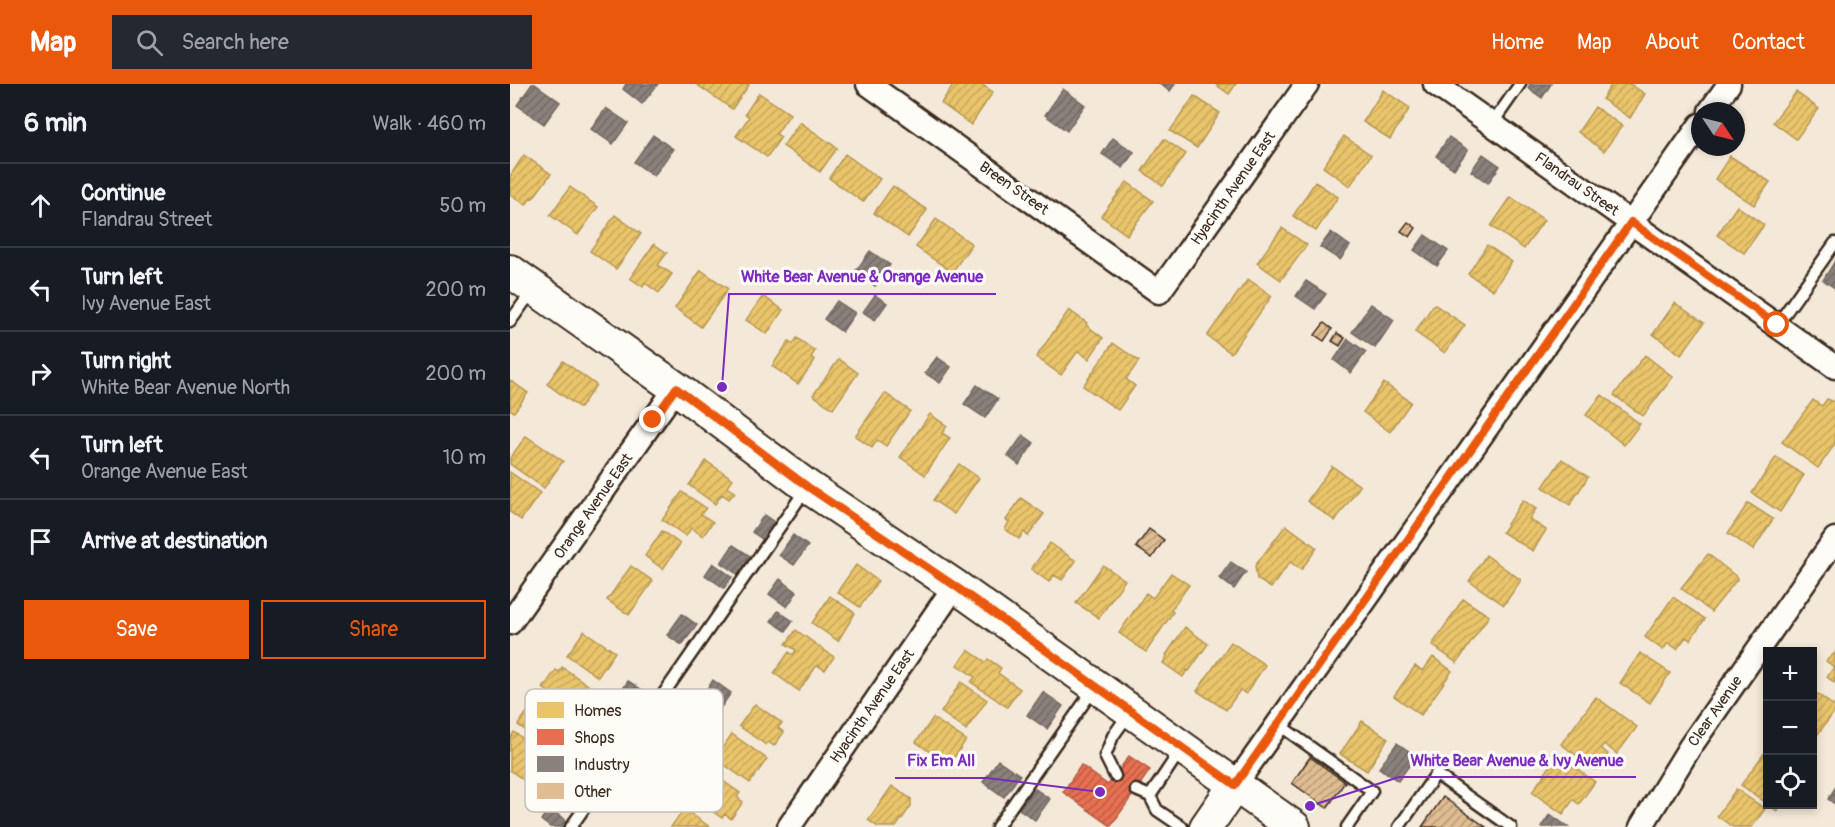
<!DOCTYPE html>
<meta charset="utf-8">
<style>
body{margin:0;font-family:Pangolin,sans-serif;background:#242831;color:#f1f3f6}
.controls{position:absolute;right:18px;bottom:18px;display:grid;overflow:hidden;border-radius:0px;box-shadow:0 3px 9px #0003}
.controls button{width:54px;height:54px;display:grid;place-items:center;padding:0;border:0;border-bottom:2px solid #363941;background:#171b24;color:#f1f3f6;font:30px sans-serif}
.compass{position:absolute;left:1181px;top:18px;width:54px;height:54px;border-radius:50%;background:#171b24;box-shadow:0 3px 9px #0003;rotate:125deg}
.stop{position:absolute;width:18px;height:18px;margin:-14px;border:4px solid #ea580c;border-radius:50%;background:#fff}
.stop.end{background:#ea580c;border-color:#fff;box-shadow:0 2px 6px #0008}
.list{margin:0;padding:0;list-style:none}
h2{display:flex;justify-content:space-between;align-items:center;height:78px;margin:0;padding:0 24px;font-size:26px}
h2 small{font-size:20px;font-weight:400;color:#9ea1a6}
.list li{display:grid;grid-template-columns:39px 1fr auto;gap:18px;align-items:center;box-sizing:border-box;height:84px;padding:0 24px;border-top:2px solid #363941}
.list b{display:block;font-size:22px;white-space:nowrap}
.list p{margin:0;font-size:20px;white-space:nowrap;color:#9ea1a6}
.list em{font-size:20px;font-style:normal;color:#9ea1a6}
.actions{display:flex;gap:12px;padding:18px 24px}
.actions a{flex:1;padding:14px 0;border:2px solid #ea580c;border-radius:0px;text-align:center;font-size:21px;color:#ea580c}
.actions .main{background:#ea580c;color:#fff}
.icon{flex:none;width:33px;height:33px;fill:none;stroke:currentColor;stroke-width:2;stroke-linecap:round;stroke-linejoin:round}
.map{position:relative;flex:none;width:1325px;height:743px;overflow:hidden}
header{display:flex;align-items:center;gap:36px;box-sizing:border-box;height:84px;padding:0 30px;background:#ea580c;color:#fff}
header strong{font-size:28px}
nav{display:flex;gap:33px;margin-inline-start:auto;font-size:21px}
.search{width:420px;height:54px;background:#242831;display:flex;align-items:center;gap:15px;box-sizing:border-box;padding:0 21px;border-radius:0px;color:#9ea1a6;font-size:22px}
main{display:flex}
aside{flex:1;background:#171b24}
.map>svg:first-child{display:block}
.homes{fill:url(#homes-hatch);stroke:#b59653;stroke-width:1.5}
.shops{fill:url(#shops-hatch);stroke:#b35a42;stroke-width:1.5}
.industry{fill:url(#industry-hatch);stroke:#726760;stroke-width:1.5}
.building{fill:url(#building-hatch);stroke:#3b2a1e;stroke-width:1.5}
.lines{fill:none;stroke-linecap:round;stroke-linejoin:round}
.lane-casing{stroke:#3b2a1e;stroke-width:15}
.street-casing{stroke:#3b2a1e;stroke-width:27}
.secondary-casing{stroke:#3b2a1e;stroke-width:36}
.lane{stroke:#fdfcf7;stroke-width:10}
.street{stroke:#fdfcf7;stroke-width:22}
.secondary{stroke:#fdfcf7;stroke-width:32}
.route{stroke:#ea580c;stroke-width:8}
.labels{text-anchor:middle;stroke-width:6;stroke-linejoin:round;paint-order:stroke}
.street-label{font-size:15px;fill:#3b2a1e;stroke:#fdfcf7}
.key{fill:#fdfcf7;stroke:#c3bdb6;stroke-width:1.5}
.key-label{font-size:16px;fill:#3b2a1e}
.leader{fill:none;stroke:#7b2cbf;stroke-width:2}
.callout-dot{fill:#7b2cbf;stroke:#fdfcf7;stroke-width:2}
.callout-label{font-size:16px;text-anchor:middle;font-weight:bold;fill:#7b2cbf;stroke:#fdfcf7;stroke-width:6;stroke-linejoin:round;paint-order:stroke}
</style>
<header>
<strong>Map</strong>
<div class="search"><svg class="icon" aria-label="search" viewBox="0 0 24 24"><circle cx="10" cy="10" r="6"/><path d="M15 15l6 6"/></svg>Search here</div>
<nav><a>Home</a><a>Map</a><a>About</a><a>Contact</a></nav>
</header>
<main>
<aside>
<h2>6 min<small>Walk · 460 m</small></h2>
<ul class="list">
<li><svg class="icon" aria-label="ahead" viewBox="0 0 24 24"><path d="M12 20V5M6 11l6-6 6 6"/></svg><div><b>Continue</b><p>Flandrau Street</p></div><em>50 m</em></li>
<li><svg class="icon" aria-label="left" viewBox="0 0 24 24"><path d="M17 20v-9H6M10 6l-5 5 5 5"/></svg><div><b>Turn left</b><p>Ivy Avenue East</p></div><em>200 m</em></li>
<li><svg class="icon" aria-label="right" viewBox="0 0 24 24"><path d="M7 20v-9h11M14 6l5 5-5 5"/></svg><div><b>Turn right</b><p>White Bear Avenue North</p></div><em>200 m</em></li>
<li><svg class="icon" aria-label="left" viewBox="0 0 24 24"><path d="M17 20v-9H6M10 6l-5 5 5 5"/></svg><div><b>Turn left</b><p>Orange Avenue East</p></div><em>10 m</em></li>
<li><svg class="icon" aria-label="arrive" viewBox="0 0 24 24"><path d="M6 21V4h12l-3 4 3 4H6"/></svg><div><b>Arrive at destination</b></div></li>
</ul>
<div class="actions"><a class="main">Save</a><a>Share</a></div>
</aside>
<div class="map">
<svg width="1325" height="743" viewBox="0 0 1325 743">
<defs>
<pattern id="homes-hatch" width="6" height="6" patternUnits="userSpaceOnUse" patternTransform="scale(1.5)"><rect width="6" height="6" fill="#e9c46a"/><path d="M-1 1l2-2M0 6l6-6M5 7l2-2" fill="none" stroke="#c9a95b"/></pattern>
<pattern id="shops-hatch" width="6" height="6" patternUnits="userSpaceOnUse" patternTransform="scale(1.5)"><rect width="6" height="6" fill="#e76f51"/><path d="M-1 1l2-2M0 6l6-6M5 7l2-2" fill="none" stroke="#bc5b43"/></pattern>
<pattern id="industry-hatch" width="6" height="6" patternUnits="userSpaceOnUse" patternTransform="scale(1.5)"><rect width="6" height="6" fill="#8a817c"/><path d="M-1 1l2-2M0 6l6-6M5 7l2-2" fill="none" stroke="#726a65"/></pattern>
<pattern id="building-hatch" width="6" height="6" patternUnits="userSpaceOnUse" patternTransform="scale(1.5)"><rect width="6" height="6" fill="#dfbc91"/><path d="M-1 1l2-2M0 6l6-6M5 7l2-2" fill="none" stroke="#b69976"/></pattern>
</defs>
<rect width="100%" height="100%" fill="#f4e9d8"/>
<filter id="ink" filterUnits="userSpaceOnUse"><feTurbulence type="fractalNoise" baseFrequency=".0167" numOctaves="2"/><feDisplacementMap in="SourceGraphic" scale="12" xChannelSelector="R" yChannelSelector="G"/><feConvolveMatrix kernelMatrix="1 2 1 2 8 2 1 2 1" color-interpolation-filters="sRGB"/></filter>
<g filter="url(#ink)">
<path class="homes" d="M186 0H237L239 1 222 25Z
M444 0H471L483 8 461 41 431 19Z
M705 0H726L719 10Z
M1102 0H1120L1135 10 1120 34 1092 15Z
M873 6 900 24 880 55 853 38Z
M1286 8 1309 25 1286 55 1263 38Z
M249 9 280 30 266 50 271 53 257 73 226 52 239 33 235 30Z
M684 12 710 29 687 64 660 47Z
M1085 23 1112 42 1094 67 1068 48Z
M290 38 327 64 310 88 273 62Z
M834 52 861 71 840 102 813 83Z
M654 55 676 70 653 102 632 87Z
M335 70 370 95 353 118 319 94Z
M14 71 41 90 23 114 21 113 16 121 0 110V92Z
M1220 72 1260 98 1244 121 1205 95Z
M617 98 643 117 617 151 591 132Z
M805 98 828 113 806 147 783 132Z
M383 102 417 126 398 153 364 129Z
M60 103 88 123 68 151 40 131Z
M1001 113 1034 136 1014 165 981 142Z
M1227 122 1254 141 1234 169 1207 151Z
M105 131 131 150 106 185 80 167Z
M426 135 462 160 442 188 406 163Z
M772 144 797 161 771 196 747 179Z
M144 160 157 169 148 181 162 190 149 209 135 199 133 203 120 194Z
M977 161 1002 178 983 206 958 190Z
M191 186 218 205 191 243 165 224Z
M738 195 762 212 721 269 697 252Z
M253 212 273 226 257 250 236 236Z
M1165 219 1194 239 1171 271 1143 250Z
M924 220 955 241 935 269 905 248Z
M559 226 577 239 576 241 593 254 579 275 568 267 551 291 526 273Z
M287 254 305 267 301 273 305 276 288 300 262 282 279 257 283 260Z
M603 259 629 277 616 295 625 302 608 326 573 302Z
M1135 271 1163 293 1133 332 1104 311Z
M329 275 348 289 323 325 303 311Z
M53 277 86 301 70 324 37 300Z
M0 296 18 309 4 328 0 325Z
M874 299 901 318 880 348 853 328Z
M375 309 400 327 376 362 367 356 362 364 345 352Z
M1092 311 1130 340 1114 361 1076 331Z
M1317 315 1325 318V360L1308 384 1272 358 1303 316 1312 322Z
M420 330 437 342 432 349 440 354 415 391 390 373Z
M16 352 53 377 34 404 0 380V374Z
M1266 373 1294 391 1270 428 1242 409Z
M1052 375 1078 393 1060 421 1033 403Z
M196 377 223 395 217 403 225 408 219 415 212 410 205 420 179 401Z
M449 380 469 394 444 430 423 416Z
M822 382 850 402 825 437 797 417Z
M0 388 30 409 11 436 0 428Z
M172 408 196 424 191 430 203 438 193 452 181 444 176 452 152 436Z
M511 414 534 430 518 452 514 448 509 455 495 445 499 438 496 436Z
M1013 416 1026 425 1019 435 1036 446 1023 467 992 448Z
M1238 419 1263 435 1243 466 1218 449Z
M776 441 807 464 791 486 780 478 761 504 747 495 745 482Z
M152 447 170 460 153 485 135 472Z
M540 459 566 477 552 496 544 491 539 498 521 485Z
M1198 470 1228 494 1201 528 1171 504Z
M976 471 1011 496 994 521 959 497Z
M346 481 368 497 350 523 327 508Z
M593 481 615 496 589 534 566 519Z
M121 482 143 497 119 531 97 516Z
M661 489 679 501 661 526 663 528 636 568 609 549 636 509 643 514Z
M320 512 345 529 328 557 302 539Z
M1163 513 1195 535 1180 556 1176 553 1167 565 1158 559 1153 566 1135 553Z
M953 515 979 532 947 579 922 561Z
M675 543 698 560 679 587 677 586 673 593 653 579 657 572 656 571Z
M286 546 324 573 315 586 307 581 289 607 264 589 279 568 283 571 286 566 276 560Z
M74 547 105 568 88 593 57 571Z
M721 558 755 581 736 610 730 606 716 626 687 607Z
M458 566 476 578 478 575 491 584 488 589 510 605 497 623 461 598 465 593 447 581Z
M1130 569 1160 589 1140 619 1110 599Z
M1325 569V599L1317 593 1324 583 1316 577Z
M923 573 942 587 911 631 884 612 905 582 913 587Z
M52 583 78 601 74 606 82 611 69 629 33 604 46 586 49 588Z
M451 598 477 616 456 646 431 628Z
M1302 606 1325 623V627L1302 658Z
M1086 613 1127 643 1107 670 1094 660 1091 664 1098 670 1086 686 1051 660Z
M27 614 60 637 41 664 8 641Z
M245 620 272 639 268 644 274 648 264 662 258 658 256 661 229 642Z
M423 634 456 656 439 681 406 658Z
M852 637 878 654 857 687 830 670Z
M4 648 38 673 19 700 0 686V654Z
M222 650 257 675 240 699 205 674Z
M1258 664V720L1231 701Z
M1048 671 1085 698 1069 720 1063 716 1053 730 1022 708Z
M186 687 196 694 200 688 230 709 227 713 233 718 221 735 215 730 212 734 182 713 187 707 177 700Z
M382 702 401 715V722L386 743H368L358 736Z
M1226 705 1255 725 1242 743H1223L1207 732Z
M1258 720H1272L1267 727Z
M174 725 200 743H161Z"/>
<path class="shops" d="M619 672 640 686 601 742 553 708 571 681 598 701Z"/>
<path class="industry" d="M22 0H25L50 18 34 40 7 21Z
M116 0H148L132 20 113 5Z
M649 0H665L660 7Z
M1020 0H1041L1032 14 1018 4Z
M553 5 575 21 557 47 535 31Z
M96 24 118 39 103 60 81 45Z
M143 51 163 65 144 92 124 78Z
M939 53 958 66 944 85 926 72Z
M603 54 624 68 613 84 592 70Z
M973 70 990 82 978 99 961 87Z
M821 148 840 162 830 176 810 163Z
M915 151 938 167 927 182 904 166Z
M360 167 380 181 365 202 345 188Z
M1325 177V204L1313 196Z
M796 197 816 210 805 225 786 212Z
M365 211 377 219 365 236 353 228Z
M327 217 345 229 332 248 314 235Z
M861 220 884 236 865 264 842 248Z
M838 255 856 268 841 289 824 276Z
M427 273 441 283 430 299 415 289Z
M467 301 488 315 475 334 454 320Z
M513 351 524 359 509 381 498 372Z
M254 431 267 440 255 457 242 448Z
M283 451 298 462 284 481 269 471Z
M223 461 243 474 230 492 211 479Z
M721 478 736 488 724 505 709 494Z
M203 479 222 493 214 504 195 491Z
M270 495 287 508 277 523 259 510Z
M268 527 283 537 276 547 261 537Z
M172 530 187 541 172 561 157 551Z
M203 596 221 609 207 629 189 616Z
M118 597 134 607 123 623 108 612Z
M533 608 553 622 537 645 517 631Z
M887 659 906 672 888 697 869 684Z
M488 676 510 691 494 713 473 698Z
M524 704 540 715 525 736 509 725Z
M1325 704V720L1318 715Z
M39 724 58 738 54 743H40L31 736Z
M1040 730 1058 743H1031Z"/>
<path class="building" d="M898 138 906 144 900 153 891 147Z
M814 239 822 245 814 257 805 251Z
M827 249 835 254 830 262 822 257Z
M639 445 654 456 642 474 626 463Z
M800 673 835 698 817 724 782 699Z
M933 713 976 743H912Z"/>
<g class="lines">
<g class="lane-casing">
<path id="lane" d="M982 40 1010 0
M0 238 22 207
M1267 241 1325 159
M768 640 862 707 837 743
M670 667 640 712 647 726 672 743
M605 692 595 672 603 652 620 628
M626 706 640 712
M61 743 296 405
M487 743 585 603
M889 743 926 690 1001 743"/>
</g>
<g class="street-casing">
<path id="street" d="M358 0 649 208 797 0
M925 0 1325 283
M1200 27 1219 0
M0 539 166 304
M725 701 1190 41
M279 743 445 502
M1131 743 1180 663 1325 455"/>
</g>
<g class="secondary-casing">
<path id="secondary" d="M0 187 166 304 298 403 445 502 784 743
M696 743 725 701"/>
</g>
<use href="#lane" class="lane"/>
<use href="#street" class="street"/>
<use href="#secondary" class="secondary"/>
</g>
</g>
<g class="lines" filter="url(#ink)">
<path class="route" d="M143 336 166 304 298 403 445 502 725 701 1121 138 1267 241"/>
</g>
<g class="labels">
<g class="street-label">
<text transform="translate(1067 100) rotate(35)" y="5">Flandrau Street</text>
<text transform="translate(504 104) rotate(35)" y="5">Breen Street</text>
<text transform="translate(723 104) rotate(-55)" y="5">Hyacinth Avenue East</text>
<text transform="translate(83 422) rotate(-55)" y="5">Orange Avenue East</text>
<text transform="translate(362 622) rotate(-55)" y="5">Hyacinth Avenue East</text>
<text transform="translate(1205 627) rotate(-55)" y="5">Clear Avenue</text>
</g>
</g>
<rect x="15" y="605" width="198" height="123" rx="9" class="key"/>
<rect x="27" y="618" width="27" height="16" fill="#e9c46a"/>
<rect x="27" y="645" width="27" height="16" fill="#e76f51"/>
<rect x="27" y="672" width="27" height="16" fill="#8a817c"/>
<rect x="27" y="699" width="27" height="16" fill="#dfbc91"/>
<g class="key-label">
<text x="64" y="632">Homes</text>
<text x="64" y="659">Shops</text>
<text x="64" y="686">Industry</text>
<text x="64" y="713">Other</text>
</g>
<path class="leader" d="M212 303L219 210H486M800 722L889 693H1126M590 708L477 694H385"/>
<g class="callout-dot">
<circle cx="212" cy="303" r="6"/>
<circle cx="800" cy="722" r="6"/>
<circle cx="590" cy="708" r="6"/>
</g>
<g class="callout-label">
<text x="352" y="198">White Bear Avenue &amp; Orange Avenue</text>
<text x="1007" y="682">White Bear Avenue &amp; Ivy Avenue</text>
<text x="431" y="682">Fix Em All</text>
</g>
</svg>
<div class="controls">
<button>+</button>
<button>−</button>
<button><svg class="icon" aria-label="locate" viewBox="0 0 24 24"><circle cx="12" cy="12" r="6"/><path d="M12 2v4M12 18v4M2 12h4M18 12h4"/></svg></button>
</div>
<svg class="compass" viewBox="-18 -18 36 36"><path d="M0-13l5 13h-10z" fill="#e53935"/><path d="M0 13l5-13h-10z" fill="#9ea1a6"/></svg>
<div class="stop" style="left:1267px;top:241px"></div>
<div class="stop end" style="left:143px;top:336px"></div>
</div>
</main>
